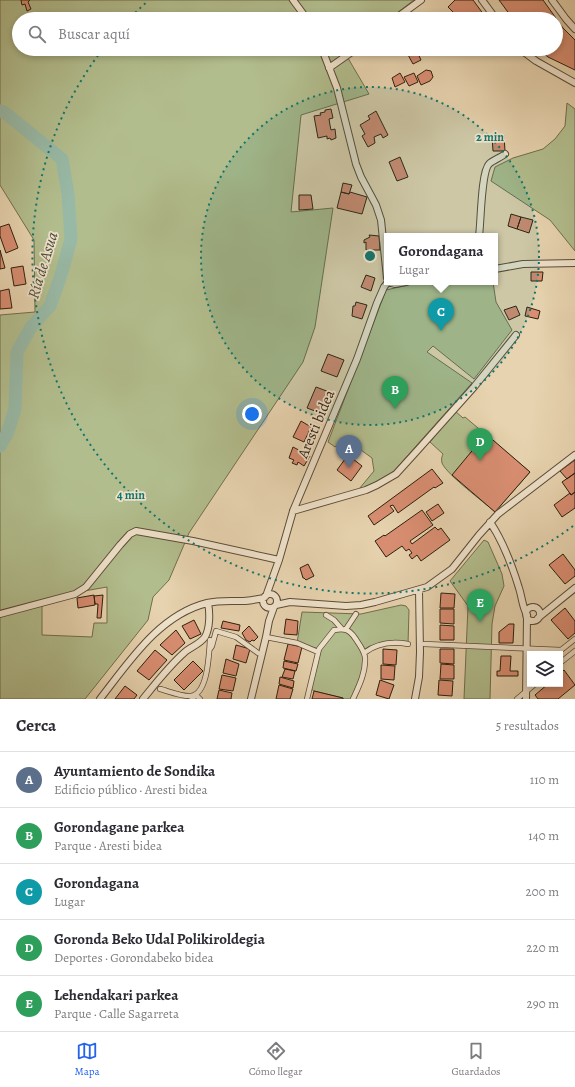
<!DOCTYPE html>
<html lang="es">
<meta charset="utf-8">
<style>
body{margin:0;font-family:Alegreya,serif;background:#f2f2f3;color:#2b2b33}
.controls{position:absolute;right:12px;bottom:12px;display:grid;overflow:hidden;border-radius:0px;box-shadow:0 2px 6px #0003}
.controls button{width:36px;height:36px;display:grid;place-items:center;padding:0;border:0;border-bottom:1px solid #e1e1e2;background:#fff;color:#2b2b33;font:20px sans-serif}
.you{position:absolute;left:252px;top:414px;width:14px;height:14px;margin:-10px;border:3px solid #fff;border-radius:50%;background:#1a73e8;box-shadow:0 0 0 6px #1a73e833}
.badge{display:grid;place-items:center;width:26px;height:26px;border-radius:50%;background:#2563eb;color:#fff;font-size:13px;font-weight:700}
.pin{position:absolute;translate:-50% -33px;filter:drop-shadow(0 1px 2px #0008)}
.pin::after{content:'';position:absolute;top:21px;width:14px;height:12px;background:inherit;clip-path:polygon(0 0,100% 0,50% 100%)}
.popup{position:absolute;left:384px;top:233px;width:114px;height:52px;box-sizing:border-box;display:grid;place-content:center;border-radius:0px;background:#fff;filter:drop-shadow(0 1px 3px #0005);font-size:13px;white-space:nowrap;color:#7c7c81}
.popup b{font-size:15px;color:#2b2b33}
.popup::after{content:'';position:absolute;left:50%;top:100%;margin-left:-8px;border:8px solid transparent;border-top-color:#fff}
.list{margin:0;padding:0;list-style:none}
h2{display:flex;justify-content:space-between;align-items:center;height:52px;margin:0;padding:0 16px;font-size:17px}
h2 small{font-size:13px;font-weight:400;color:#7c7c81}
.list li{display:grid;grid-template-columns:26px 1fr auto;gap:12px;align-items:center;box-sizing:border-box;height:56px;padding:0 16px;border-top:1px solid #e1e1e2}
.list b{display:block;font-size:15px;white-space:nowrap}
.list p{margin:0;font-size:13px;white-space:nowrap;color:#7c7c81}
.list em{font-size:13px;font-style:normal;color:#7c7c81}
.icon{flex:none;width:22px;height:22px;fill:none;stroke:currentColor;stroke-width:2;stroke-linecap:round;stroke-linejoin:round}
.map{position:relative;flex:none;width:575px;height:699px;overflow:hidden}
.search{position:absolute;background:#fff;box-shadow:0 2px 6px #0003;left:12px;right:12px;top:12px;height:44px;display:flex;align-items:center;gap:10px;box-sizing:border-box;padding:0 14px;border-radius:22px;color:#7c7c81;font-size:15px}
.sheet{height:332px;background:#fff}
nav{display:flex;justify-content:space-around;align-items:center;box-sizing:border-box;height:56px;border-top:1px solid #e1e1e2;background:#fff;font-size:11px;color:#7c7c81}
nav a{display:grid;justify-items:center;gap:2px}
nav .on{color:#2563eb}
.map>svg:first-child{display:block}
.green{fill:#b2bd8d;stroke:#706e4d;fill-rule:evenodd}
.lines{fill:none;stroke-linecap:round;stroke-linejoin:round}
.river{stroke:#98b9a6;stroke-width:13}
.building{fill:#d98e72;stroke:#2d1f0d}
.pedestrian-casing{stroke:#5c4c36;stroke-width:6}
.minor-casing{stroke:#5c4c36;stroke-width:8}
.pedestrian{stroke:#efe2cb;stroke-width:4.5}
.minor{stroke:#efe2cb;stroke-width:6}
.ring{fill:none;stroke:#0f766e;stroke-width:2;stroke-dasharray:2 4}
.labels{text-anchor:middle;stroke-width:3.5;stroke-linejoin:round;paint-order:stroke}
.street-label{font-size:15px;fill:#2d1f0d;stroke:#efe2cb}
.water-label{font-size:16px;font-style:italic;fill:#4d4d3b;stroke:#efe2cb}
.centre{fill:#0f766e;stroke:#efe2cb;stroke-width:2}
.ring-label{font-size:12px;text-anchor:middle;font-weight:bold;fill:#0f766e;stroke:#efe2cb;stroke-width:3.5;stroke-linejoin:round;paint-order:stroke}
</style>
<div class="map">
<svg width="575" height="699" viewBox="0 0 575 699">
<rect width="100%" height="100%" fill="#e7d3af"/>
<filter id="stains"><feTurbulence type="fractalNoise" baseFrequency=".005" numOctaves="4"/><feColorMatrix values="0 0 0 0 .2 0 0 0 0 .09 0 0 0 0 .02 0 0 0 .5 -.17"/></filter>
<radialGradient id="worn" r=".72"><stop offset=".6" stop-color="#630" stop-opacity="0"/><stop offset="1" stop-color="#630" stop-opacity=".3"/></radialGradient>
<path class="green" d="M0 0H414L389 19H19V49H350L345 53 369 94 301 115 291 212 333 208 315 327 303 362 189 533 169 580 153 597 148 620 85 699H0V315L35 312 34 240 0 185ZM107 587V623H94L92 637 42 635V606L60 601 84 591Z
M567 103 575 109V251L550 220 491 181 495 167 513 158 543 149 555 139 565 126Z
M421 282H493L496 302 512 330 474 379 433 346 427 352 472 383 393 472 371 486 359 489 374 471 372 458 350 442 339 444 335 447 328 442 386 290Z
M455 411 463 418 465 417 530 472 495 512C484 502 447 475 442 463 441 459 442 456 443 454L430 442Z
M484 540 488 542 502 574 504 586 495 606 492 624 490 699H464L468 606 450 581Z
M401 605 406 606 409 610 408 644H382L364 653V671L353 699H343V698L314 691 310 688 319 649 297 643 302 612 361 614Z"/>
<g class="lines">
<path class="river" d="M0 111 4 112 62 159 68 194 71 239 61 275 50 306 31 327 17 352 15 409 7 434 0 446"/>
</g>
<path class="building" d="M21 0H30L28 2 31 9 27 11 25 4 22 5Z
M455 0H473L487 19H460L448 7Z
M499 0H543L563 28 575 40V70L548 57 538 49H556V19H513Z
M412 49H416L421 60 413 64 407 53 408 51Z
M426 70 431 71 433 77 430 81 421 85 417 76Z
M400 73 405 82 395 87 392 78Z
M414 73 418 82 409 86 404 77Z
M331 109 333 118 329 119 330 125 331 130 335 129 336 138 331 140 330 138 327 139V136L318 138 314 116 321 115 320 113 325 112V110Z
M376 111 388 135 383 138 381 134 374 137 375 143 368 147 362 136 365 134 360 125 370 119 368 116Z
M504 135 505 151H493L492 136Z
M400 157 408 177 397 181 389 162Z
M343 183 352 185 349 194 341 192Z
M341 192 349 194 350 192 367 197 362 214 337 208Z
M299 195H311L313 209 299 210Z
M511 214 521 217 517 229 508 226Z
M521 217 533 220 529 233 517 229Z
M9 224 18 248 6 253 0 236V227Z
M369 235 379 236 380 250H366V242L364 243V240L370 237Z
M0 250 5 268 0 269Z
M23 266 26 284 14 286 11 268Z
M531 272H543L542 281H531Z
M366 275 375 278 371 291 361 287Z
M9 289 12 308 0 309V291Z
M356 302 367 305 362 319 352 316 353 306H355Z
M516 306 520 315 509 320 504 310Z
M527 307 540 311 538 319 525 316Z
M328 354 344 360 337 377 321 371Z
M316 387 332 393 323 414 307 408Z
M301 421 311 427 304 442 293 437Z
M486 434 530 472 495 512 452 475Z
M293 447 310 456 304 466 298 462 297 465 292 463 294 460 289 458Z
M348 455 362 466 351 481 337 470Z
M575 460V473L567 479 560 471Z
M432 469 443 483 435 488 434 487 398 513 393 505 390 506 394 511 374 525 368 516Z
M575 473V492L571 495 562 482Z
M575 492V508L562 517 554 505 570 493 571 495Z
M438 504 444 513 432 521 426 512Z
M422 510 433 525 410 541 412 544 435 527 438 530 441 528 450 540 421 561 417 555 412 559 409 555 412 553 409 549 406 551 402 546 386 557 375 541 384 535 385 536Z
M563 554 575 570V576L565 584 549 565Z
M308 564 314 576 306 580 304 578H303L300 568Z
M441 593 455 594 454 608H440Z
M94 595 95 605 78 608 77 598Z
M103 595 101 618H97L98 604H95L94 596Z
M565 608 575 621V633L568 639 551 620Z
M440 609H454V624L440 623Z
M286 619 298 621 297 635 284 634Z
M194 620 201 634 190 639 182 626Z
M223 621 240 625 239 631 221 628Z
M509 624H514L513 643H499V632Z
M440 625 454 626V640H440Z
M249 626 258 637 254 641 252 640 250 642 246 640 242 633Z
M176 630 185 643 172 655 160 645Z
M288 644 302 647 298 663 284 660Z
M236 645 250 649 246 663 233 659Z
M383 649 397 650 396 665 383 664Z
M440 649H454V664L440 663Z
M155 650 167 660 149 680 137 671Z
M501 656H511L510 671H518V676H497V671H500Z
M226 659 239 664 236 676 223 673Z
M193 661 203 671 184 690 174 680Z
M284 661 298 664 296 671 283 668Z
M441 664 454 665V679H440Z
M381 665 395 666 394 680 381 679Z
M285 669 295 671 293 679 282 677Z
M564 670 575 685 558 699H538L535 695 548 684H560V674Z
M222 675 236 678 233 691 219 689Z
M280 677 294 681 293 688 279 684Z
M380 680 394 685 389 699 376 695Z
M439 680 453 681 452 696 438 695Z
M279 685 293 689 290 699H276Z
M125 686 137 695 134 699H115Z
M219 690 232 693 231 699H217Z
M314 691 343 698V699H312Z"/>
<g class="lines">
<g class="pedestrian-casing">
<path id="pedestrian" d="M326 615 334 620 341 628
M346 629 356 614
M266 637 297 643 318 652
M424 644 561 650 575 639
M210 649 212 646 216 631 236 637 258 653
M364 653C377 643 391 641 408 644
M560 663 575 651
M160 689C168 691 183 697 191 696 208 694 209 654 210 640
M192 699 196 695 200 699
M307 699 319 649 334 630C344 628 349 629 355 638 359 644 364 650 365 657 366 672 359 686 353 699
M517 699 535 684"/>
</g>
<g class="minor-casing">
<path id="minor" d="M293 0 307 19
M482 0 496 19
M552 0 566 19 575 29
M395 19 421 0
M322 49 337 88 356 164 361 177 376 205 381 220 387 278
M520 49 536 61 575 83
M329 68 356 49
M479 236C481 223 481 172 489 164 493 160 500 158 505 154
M495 269 523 264 575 263
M388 282 395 284 406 282
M293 511 366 490 377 485 396 474 416 452 474 387 516 335
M490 522C504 543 512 565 519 588 522 597 522 606 527 615
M263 601a7 7 0 1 1 14 0a7 7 0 1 1-14 0Z
M266 596 279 560 293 511 357 359 377 303 384 287 388 282
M276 605 290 602 346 606 361 605 375 602 427 587 452 569 479 535 498 514 575 455
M526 614a7 7 0 1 1 14 0a7 7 0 1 1-14 0Z
M0 614 75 594 86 587 120 545 130 534 136 531 193 541 279 560
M538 618 575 588
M100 699C129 662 159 615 207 603 219 600 231 601 243 601 250 601 257 599 264 598
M143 699C156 683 169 666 185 652 191 647 200 644 205 637 210 628 210 613 208 603
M251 699 266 637 269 621 274 607
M415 699 419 677 420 652 419 590
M526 699 527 617"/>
</g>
<use href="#pedestrian" class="pedestrian"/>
<use href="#minor" class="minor"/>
</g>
<circle cx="370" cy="256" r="169" fill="#0f766e" fill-opacity=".12"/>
<g class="ring">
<circle cx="370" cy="256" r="169"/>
<path d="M573 526A338 338 0 0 1 102 50M131 17A338 338 0 0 1 148 1"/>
</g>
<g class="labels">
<g class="street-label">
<text transform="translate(316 424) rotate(-67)" y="5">Aresti bidea</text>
</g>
<g class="water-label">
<text transform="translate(42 265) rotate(-73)" y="6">Ría de Asua</text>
</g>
</g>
<circle cx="370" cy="256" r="6" class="centre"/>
<g class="ring-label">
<text x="490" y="141">2 min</text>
<text x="131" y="499">4 min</text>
</g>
<rect width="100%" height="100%" filter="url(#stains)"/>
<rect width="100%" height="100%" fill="url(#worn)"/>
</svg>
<div class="controls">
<button><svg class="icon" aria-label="layers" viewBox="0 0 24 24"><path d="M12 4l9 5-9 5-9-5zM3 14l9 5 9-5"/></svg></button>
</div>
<div class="you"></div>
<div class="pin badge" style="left:349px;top:468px;background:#5c6f8a">A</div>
<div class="pin badge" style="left:395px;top:409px;background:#2e9e5b">B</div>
<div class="pin badge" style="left:441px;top:331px;background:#0f9aa8">C</div>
<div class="popup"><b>Gorondagana</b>Lugar</div>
<div class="pin badge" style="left:480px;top:461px;background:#2e9e5b">D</div>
<div class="pin badge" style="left:480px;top:622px;background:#2e9e5b">E</div>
<div class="search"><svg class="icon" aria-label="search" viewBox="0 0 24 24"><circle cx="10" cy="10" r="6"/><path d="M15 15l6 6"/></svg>Buscar aquí</div>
</div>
<section class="sheet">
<h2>Cerca<small>5 resultados</small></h2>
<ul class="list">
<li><span class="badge" style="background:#5c6f8a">A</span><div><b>Ayuntamiento de Sondika</b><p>Edificio público · Aresti bidea</p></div><em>110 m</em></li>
<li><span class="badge" style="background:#2e9e5b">B</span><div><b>Gorondagane parkea</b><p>Parque · Aresti bidea</p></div><em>140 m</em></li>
<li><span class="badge" style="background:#0f9aa8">C</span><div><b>Gorondagana</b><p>Lugar</p></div><em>200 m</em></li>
<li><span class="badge" style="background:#2e9e5b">D</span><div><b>Goronda Beko Udal Polikiroldegia</b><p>Deportes · Gorondabeko bidea</p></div><em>220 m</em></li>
<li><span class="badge" style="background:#2e9e5b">E</span><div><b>Lehendakari parkea</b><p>Parque · Calle Sagarreta</p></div><em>290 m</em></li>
</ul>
</section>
<nav>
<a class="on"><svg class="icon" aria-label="map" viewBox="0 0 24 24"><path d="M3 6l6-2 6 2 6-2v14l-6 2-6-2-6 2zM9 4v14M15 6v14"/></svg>Mapa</a>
<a><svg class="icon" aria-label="directions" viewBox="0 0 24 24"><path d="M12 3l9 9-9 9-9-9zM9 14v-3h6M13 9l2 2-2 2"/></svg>Cómo llegar</a>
<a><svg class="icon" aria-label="saved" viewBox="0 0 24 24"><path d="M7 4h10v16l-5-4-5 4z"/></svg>Guardados</a>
</nav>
